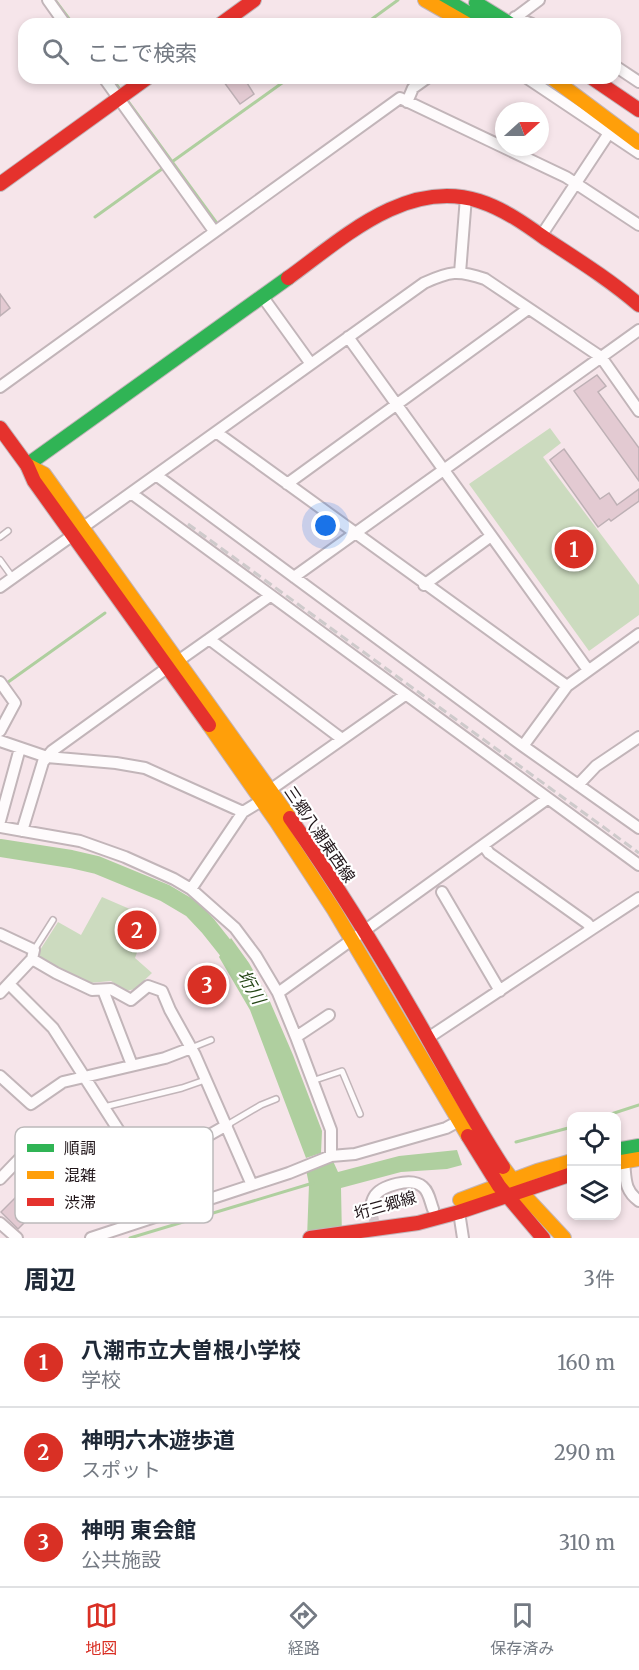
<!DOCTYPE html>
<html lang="ja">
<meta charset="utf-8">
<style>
body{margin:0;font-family:Merriweather,"Noto Sans JP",serif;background:#f6f6f7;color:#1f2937}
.controls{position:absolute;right:18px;bottom:18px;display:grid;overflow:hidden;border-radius:12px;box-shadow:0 3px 9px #0003}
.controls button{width:54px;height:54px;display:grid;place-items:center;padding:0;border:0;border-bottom:2px solid #e0e1e3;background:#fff;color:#1f2937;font:30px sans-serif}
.compass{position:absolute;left:495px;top:102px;width:54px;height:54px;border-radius:50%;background:#fff;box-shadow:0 3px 9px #0003;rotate:69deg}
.you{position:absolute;left:326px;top:526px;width:21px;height:21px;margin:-15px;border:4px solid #fff;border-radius:50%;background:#1a73e8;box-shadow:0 0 0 9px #1a73e833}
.badge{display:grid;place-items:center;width:39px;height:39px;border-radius:50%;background:#d93025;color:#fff;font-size:20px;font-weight:700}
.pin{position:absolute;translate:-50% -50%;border:3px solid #fff;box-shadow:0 2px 6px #0006}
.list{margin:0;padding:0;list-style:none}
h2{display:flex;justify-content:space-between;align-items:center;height:78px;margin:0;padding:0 24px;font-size:26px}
h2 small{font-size:20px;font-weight:400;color:#747a83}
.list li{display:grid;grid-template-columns:39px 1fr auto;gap:18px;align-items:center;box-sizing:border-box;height:90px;padding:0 24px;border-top:2px solid #e0e1e3}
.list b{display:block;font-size:22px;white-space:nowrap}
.list p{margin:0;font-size:20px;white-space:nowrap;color:#747a83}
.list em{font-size:20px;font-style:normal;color:#747a83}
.icon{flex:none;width:33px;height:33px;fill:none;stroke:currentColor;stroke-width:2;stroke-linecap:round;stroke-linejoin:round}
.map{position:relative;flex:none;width:639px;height:1238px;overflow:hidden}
.search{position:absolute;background:#fff;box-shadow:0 3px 9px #0003;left:18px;right:18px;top:18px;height:66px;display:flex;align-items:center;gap:15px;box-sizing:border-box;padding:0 21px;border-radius:18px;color:#747a83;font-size:22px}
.sheet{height:348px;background:#fff}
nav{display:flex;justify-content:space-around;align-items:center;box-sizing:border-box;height:84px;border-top:2px solid #e0e1e3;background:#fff;font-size:16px;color:#747a83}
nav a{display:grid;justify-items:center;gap:3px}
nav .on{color:#d93025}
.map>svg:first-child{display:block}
.green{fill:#ccdbbf}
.water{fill:#afcf9f}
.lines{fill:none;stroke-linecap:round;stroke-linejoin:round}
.stream{stroke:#afcf9f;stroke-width:3}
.river{stroke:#afcf9f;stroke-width:18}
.building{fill:#e3cad2;stroke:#beb0b5;stroke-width:1.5}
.street-tunnel{stroke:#d6c6cb;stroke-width:10;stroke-dasharray:10 5;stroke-linecap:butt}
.lane-casing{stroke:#c2b5b9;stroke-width:8}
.street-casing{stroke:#c2b5b9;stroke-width:14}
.fast-casing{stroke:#c2b5b9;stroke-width:16}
.slow-casing{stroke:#c2b5b9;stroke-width:16}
.jam-casing{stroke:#c2b5b9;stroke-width:16}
.lane{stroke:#fefbfc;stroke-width:5}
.street{stroke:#fefbfc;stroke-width:10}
.fast{stroke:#30b455;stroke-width:14}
.slow{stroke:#ff9f0a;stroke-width:14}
.jam{stroke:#e5322d;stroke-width:14}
.rail{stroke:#cecacb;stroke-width:3;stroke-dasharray:9 4.5;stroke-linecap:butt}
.labels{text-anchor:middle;stroke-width:4.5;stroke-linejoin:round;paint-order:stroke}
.street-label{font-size:16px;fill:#201519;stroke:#fff}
.water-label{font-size:18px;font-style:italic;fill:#244616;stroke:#fff}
.key{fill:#fff;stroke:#bcb9ba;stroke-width:1.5}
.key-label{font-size:16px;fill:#201519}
</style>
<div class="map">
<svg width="639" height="1238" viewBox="0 0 639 1238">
<rect width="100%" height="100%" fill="#f6e5ea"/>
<path class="green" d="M550 428 561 443 543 457 639 585V615L589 651 469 484Z
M102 897 139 913 145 930 135 958 152 973 135 989 126 991 111 981 89 983 40 958V950L58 922 81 935Z"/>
<path class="water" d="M231 938 249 963 268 997 293 1055 322 1131 321 1153 306 1158 250 1010 219 957Z
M457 1150 462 1165 447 1169 401 1172 341 1188 342 1238H307L309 1184 306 1170 333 1161 338 1172 399 1156Z"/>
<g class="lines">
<path class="stream" d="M55 0 73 24
M365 24 398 0
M112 78 122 92
M127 100 216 222
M95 217 289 78
M4 685 105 613
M605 1116 639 1105
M516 1142 572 1127
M130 1238 313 1183"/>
<path class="river" d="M0 848 71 859 97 865 165 893 192 909 208 926 239 965"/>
</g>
<path class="building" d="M221 78H253L247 83 254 94 240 104Z
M0 294 10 308 0 316Z
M597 375 606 386 598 392 639 448V481L574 391Z
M564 449 600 499 609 493 617 505 639 489V501L611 521 609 519 598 527 550 460Z
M212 975 218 983 203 994 197 986Z
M25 1188 28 1191 30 1190 37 1197 35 1198 42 1205 18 1229 1 1212Z"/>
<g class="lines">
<path class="street-tunnel" d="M372 1211 378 1238"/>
<g class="lane-casing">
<path id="lane" d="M0 537 8 531
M0 560 13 578
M34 950 53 920
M191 1048 211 1040
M312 1081 342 1071 360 1114
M104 1107 182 1088 205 1080
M227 1125 261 1105 276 1099"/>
</g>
<g class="street-casing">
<path id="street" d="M48 0 65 24
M515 17 532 24
M511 21 539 0
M615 66 639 82
M104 78 214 231
M527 78 639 153
M407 102 413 88 427 78
M541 236 609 133
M460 273 466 197
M262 296 311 364
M348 337 588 670
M0 387 400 98 566 177 639 225
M216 432 567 686
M156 475 523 746 639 828
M287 484 528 309
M131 493 639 865
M82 528 424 283C450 271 458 270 485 279L592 351 601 357 639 411
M294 577 639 330
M424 585 491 536
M0 587 73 535
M209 639 342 739
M178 661 270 596
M0 682 15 703 0 731
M0 741 47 757 116 763 145 768 243 812
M523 746 567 686 639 634
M578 785 596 766 639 737
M270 790 405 695
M0 821 20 748
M0 827 80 841 125 857 174 879 191 889 235 928 256 956 278 993 296 1037 331 1130V1156
M22 831 43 762 52 751 167 668
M484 846 489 853 587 923 592 929 639 898
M191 889 243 812 261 801
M442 892 500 991
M0 934 34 950 32 959
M9 984 53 1028 155 1187 164 1213
M103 990 132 1065
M0 993 32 959 56 973 92 990 111 989 131 1000 148 986 162 991 170 1010 195 1055 252 1185
M278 993 547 799
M296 1037 329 1015
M428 1038 592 929
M0 1076 31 1104 63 1082 165 1058 191 1048
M624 1162C626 1179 624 1190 639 1201
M144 1172 227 1125
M0 1179 25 1153 65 1191 134 1156
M372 1211C371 1206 371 1202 374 1197 381 1185 412 1177 423 1187 429 1192 430 1201 433 1209
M459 1212 463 1238
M0 1223 17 1238
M91 1238 289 1173 331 1156 355 1154 446 1128 459 1121"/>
</g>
<g class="fast-casing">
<path id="fast" d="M446 0 486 24
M476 3 510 24
M27 465 288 278
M616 1150 639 1146"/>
</g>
<g class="slow-casing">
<path id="slow" d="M425 0 467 24
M552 78 639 143
M27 465 44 474 290 818
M209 725 276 821 334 910 468 1136
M616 1163 639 1159
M503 1167 523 1194 564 1238
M460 1200 537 1171 572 1161"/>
</g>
<g class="jam-casing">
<path id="jam" d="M221 24 254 0
M592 78 639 110
M0 184 147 78
M288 278C342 239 406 178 479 201 504 209 525 224 546 239 578 260 610 280 639 305
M0 428 27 465 34 481 209 725
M290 818C335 882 376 948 415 1016 444 1066 471 1118 503 1167
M468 1136 499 1186 543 1238
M310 1238 418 1223 459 1212 572 1174"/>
</g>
<use href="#lane" class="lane"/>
<use href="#street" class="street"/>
<use href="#fast" class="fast"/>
<use href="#slow" class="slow"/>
<use href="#jam" class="jam"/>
<path class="rail" d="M188 524 639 853"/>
</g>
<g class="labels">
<g class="street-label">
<text transform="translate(320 834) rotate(56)" y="6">三郷八潮東西線</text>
<text transform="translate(385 1205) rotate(-16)" y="6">垳三郷線</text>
</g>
<g class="water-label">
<text transform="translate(251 987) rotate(60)" y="6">垳川</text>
</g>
</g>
<rect x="15" y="1127" width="198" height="96" rx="9" class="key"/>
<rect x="27" y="1144" width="27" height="8" fill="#30b455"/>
<rect x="27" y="1171" width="27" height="8" fill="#ff9f0a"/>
<rect x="27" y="1198" width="27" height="8" fill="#e5322d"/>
<g class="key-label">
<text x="64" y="1154">順調</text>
<text x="64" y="1181">混雑</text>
<text x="64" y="1208">渋滞</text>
</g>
</svg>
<div class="controls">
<button><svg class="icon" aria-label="locate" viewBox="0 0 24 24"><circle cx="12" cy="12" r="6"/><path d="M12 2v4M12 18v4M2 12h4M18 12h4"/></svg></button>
<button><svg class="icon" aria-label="layers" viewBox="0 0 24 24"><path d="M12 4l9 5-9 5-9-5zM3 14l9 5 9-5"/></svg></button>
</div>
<svg class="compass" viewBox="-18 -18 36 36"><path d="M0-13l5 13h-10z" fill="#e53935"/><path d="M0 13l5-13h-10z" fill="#747a83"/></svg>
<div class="you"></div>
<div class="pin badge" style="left:574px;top:549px">1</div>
<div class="pin badge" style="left:137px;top:930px">2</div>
<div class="pin badge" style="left:207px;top:985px">3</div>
<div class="search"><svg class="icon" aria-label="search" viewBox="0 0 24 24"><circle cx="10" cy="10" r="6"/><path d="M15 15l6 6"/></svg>ここで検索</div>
</div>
<section class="sheet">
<h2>周辺<small>3件</small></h2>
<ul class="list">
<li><span class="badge">1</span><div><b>八潮市立大曽根小学校</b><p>学校</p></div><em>160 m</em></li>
<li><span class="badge">2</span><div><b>神明六木遊歩道</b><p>スポット</p></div><em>290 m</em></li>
<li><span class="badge">3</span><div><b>神明 東会館</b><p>公共施設</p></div><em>310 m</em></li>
</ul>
</section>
<nav>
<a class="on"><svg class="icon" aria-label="map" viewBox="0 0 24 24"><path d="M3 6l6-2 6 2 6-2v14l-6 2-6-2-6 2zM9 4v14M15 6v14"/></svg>地図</a>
<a><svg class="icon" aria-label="directions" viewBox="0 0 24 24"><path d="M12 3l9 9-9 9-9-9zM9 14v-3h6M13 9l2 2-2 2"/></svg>経路</a>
<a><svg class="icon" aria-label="saved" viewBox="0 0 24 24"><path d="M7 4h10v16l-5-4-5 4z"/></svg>保存済み</a>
</nav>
